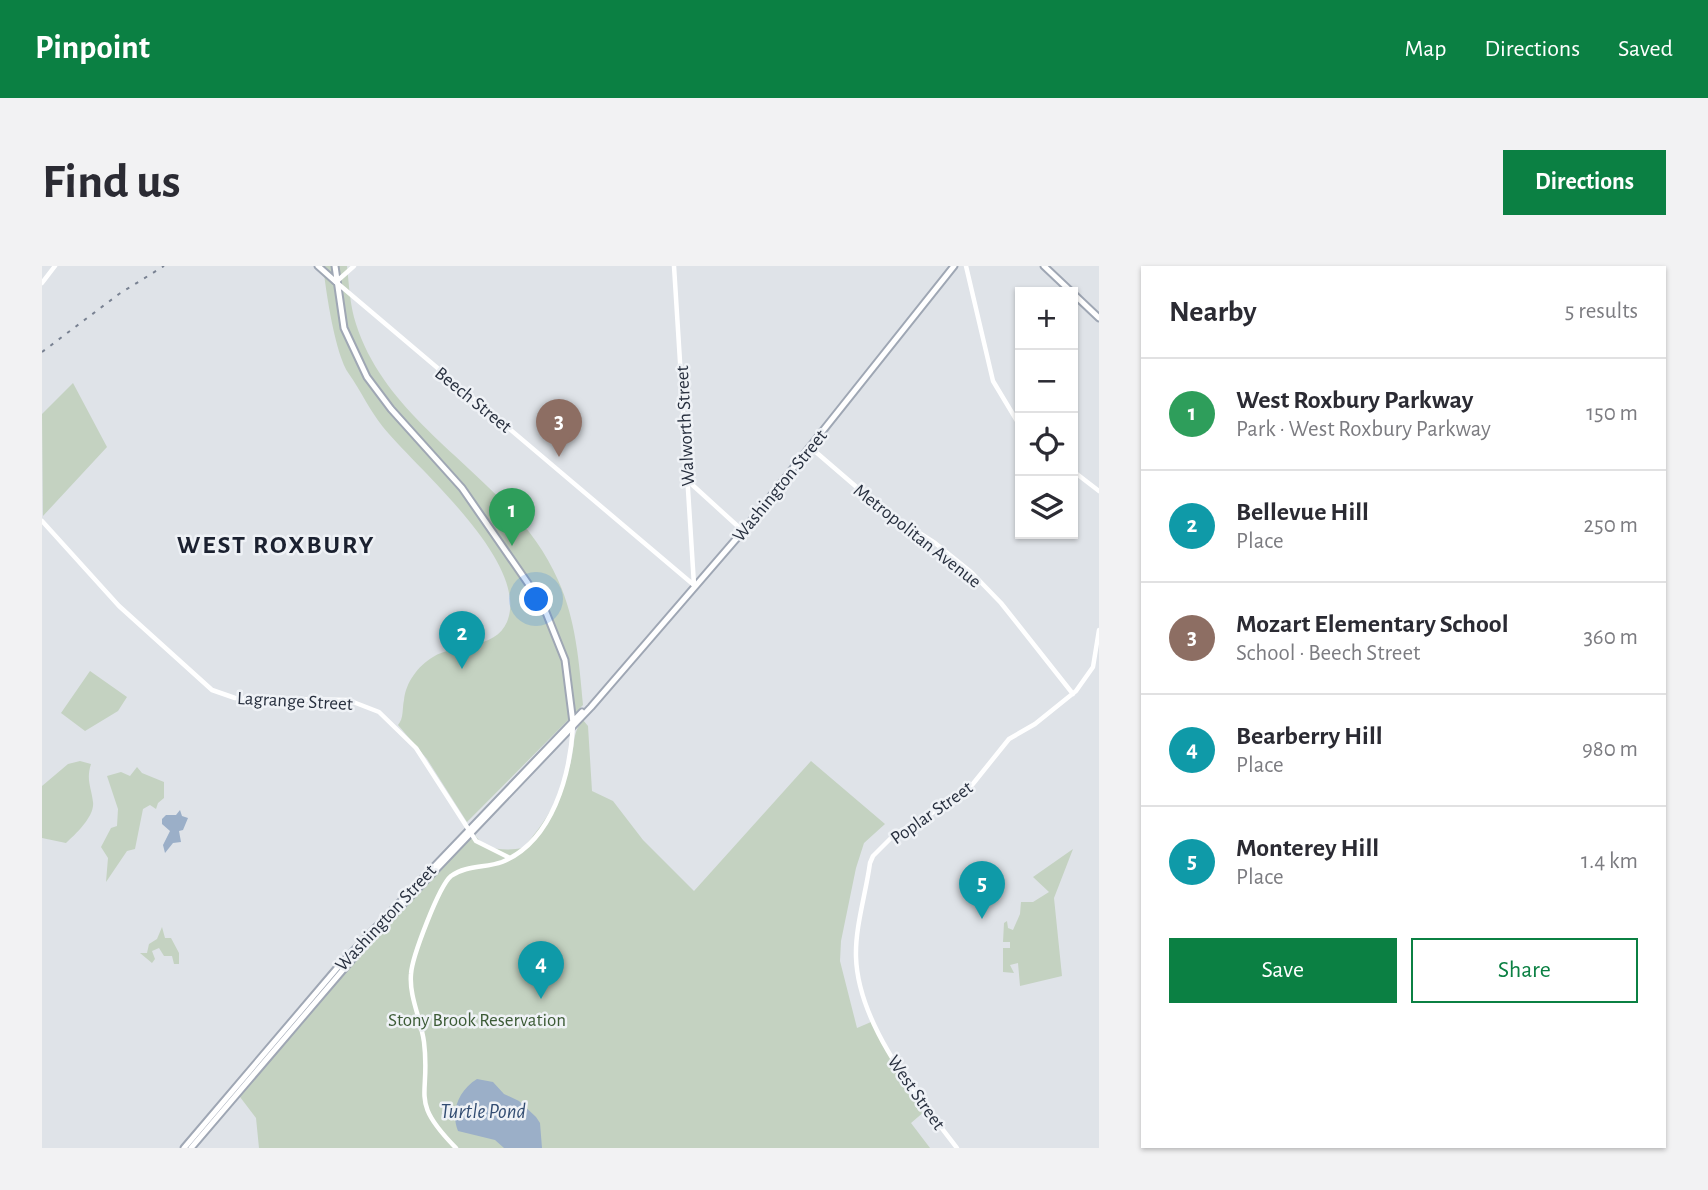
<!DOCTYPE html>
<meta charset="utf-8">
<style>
body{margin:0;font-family:"Alegreya Sans",sans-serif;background:#f2f2f3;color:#2b2b33}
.controls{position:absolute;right:21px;top:21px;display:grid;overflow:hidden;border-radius:0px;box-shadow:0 2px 5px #0004}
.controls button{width:63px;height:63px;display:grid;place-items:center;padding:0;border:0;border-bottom:2px solid #e1e1e2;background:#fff;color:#2b2b33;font:35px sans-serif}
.you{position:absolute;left:495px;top:334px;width:24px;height:24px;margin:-18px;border:5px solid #fff;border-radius:50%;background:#1a73e8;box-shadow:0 0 0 10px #1a73e833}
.badge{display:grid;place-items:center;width:46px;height:46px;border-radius:50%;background:#0b8043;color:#fff;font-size:23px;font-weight:700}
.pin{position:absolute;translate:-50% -58px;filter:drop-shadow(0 2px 4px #0008)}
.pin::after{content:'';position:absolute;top:37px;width:24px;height:21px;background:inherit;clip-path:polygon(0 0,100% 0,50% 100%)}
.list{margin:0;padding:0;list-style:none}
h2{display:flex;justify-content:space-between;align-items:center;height:91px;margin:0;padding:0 28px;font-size:30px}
h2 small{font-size:23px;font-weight:400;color:#7c7c81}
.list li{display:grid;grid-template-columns:46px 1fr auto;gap:21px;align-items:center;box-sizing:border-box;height:112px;padding:0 28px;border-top:2px solid #e1e1e2}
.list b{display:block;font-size:26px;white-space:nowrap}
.list p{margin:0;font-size:23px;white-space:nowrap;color:#7c7c81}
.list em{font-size:23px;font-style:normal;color:#7c7c81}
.actions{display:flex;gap:14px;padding:21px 28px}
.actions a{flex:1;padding:16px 0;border:2px solid #0b8043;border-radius:0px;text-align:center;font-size:24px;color:#0b8043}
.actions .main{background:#0b8043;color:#fff}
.icon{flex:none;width:38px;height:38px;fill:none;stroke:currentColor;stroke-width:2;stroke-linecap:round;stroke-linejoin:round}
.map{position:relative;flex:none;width:1057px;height:882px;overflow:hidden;border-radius:0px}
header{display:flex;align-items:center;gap:42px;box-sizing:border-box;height:98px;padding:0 35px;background:#0b8043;color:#fff}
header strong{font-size:33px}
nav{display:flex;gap:38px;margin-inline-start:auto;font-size:24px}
.intro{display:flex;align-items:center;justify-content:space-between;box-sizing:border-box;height:168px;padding:0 42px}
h1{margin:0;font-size:49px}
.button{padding:18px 32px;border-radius:0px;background:#0b8043;color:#fff;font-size:24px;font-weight:700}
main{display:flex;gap:42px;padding:0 42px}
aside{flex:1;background:#fff;border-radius:0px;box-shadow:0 2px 5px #0004}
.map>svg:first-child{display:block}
.green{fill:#c4d2c1}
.water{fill:#9bafc8}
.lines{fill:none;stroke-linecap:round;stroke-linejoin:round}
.primary-casing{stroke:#9fa7b4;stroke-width:9}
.secondary{stroke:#fff;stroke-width:4.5}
.primary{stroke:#fff;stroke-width:5}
.rail{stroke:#798292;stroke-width:2;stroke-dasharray:3.5 7;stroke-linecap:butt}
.labels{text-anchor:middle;stroke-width:5;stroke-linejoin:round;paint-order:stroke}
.street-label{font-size:19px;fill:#28303f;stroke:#eff2f6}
.park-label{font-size:19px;fill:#3c5b36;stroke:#eff2f6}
.water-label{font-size:21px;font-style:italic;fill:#334d72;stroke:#eff2f6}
.district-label{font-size:26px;font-weight:bold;letter-spacing:2px;fill:#1b2130;stroke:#eff2f6}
</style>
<header>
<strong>Pinpoint</strong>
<nav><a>Map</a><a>Directions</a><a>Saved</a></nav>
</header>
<div class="intro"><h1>Find us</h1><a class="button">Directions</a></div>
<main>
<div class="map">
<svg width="1057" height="882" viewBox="0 0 1057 882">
<rect width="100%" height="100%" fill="#dfe3e8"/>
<path class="green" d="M281 0H305C307 19 308 40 314 58 349 167 471 211 516 314 534 354 537 396 541 439L425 556 385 493 356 459C362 452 360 443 362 434 364 416 376 400 391 391 413 377 453 384 465 356 489 297 375 203 341 161 328 145 319 125 307 108 293 89 284 25 281 0Z
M31 117 65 181 1 250 0 148Z
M48 405 85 431 76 445 43 465 19 447Z
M541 454 546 460 550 525 571 535 601 574 652 625 769 495 843 558 822 577 814 602 799 675 798 695 815 762 829 756 855 805 883 845 869 857 888 882H217L214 852 195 827 329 675 432 567C441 585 464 585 481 582 504 556 521 528 529 495 533 480 530 466 541 454Z
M38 495 49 498C44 514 49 520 51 536 53 550 34 568 24 577L0 572V520L26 498Z
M95 501 100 507 122 516V532L116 537 114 543 108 539 101 543 93 583 85 585 64 616 66 592 59 581 69 562 75 560 76 543 65 510 79 506 88 510Z
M1031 583 1012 632 1020 710 978 720 976 697 968 699 972 707 961 706V682H968V676H961L962 657 965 655 966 662 971 664 978 648 979 636H991L1007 626 991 611Z
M120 661 123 672H129L137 687V698H132L130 690H122L117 682 110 685 113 693 110 697 98 687H105L107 678 115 673Z"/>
<path class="water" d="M138 544 140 550 146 552 141 564 137 565 139 576 131 577 123 587 121 579 128 565 120 558V553L124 549H134Z
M435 813 451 816 462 828 477 835 494 851 498 857 500 882H462L453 874 416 865C408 845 417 824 435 813Z"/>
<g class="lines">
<g class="primary-casing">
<path id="primary" d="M276 0 294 16
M293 0 302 62 325 111 349 143 420 222 501 339 523 394 531 457
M1002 0 1057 52
M142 882 296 701 540 446
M149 882 324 677 549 441 701 265 912 0"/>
</g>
<path class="secondary" d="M312 0 294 16 653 320
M632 0 652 319
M924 0 951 115 978 160
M0 17 13 0
M768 181 840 243 893 277 929 306 959 337 1031 428
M1031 205 1057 225
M645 214 701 265
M0 255 77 340 170 424 193 432 306 434 337 446 374 482 434 575 468 592
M414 882C366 833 389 832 382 776 379 753 367 731 369 708 370 691 397 620 409 610 424 599 444 602 460 596 511 575 528 509 531 460
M915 882C876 831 816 759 814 691 813 661 824 627 828 597L831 590 852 569 912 534 930 519 967 473 993 458 1034 425 1051 401 1057 364"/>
<use href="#primary" class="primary"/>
<path class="rail" d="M0 86 77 28 122 0"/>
</g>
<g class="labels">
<g class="street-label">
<text transform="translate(432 133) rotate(39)" y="7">Beech Street</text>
<text transform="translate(642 160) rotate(-93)" y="7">Walworth Street</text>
<text transform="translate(737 219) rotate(-51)" y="7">Washington Street</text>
<text transform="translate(876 269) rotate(38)" y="7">Metropolitan Avenue</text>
<text transform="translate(253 434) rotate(3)" y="7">Lagrange Street</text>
<text transform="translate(889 546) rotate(-35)" y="7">Poplar Street</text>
<text transform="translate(343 651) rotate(-47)" y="7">Washington Street</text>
<text transform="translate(875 826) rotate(55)" y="7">West Street</text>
</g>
<g class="park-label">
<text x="435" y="760">Stony Brook Reservation</text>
</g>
<g class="water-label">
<text x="441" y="852">Turtle Pond</text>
</g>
<g class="district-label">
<text x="234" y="287">WEST ROXBURY</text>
</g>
</g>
</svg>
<div class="controls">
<button>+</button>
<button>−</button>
<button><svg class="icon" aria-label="locate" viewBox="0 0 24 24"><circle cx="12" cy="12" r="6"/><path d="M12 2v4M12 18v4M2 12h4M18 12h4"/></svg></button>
<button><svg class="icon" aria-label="layers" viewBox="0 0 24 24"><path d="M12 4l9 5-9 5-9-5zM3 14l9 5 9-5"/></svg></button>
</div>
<div class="you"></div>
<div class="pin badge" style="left:470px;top:280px;background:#2e9e5b">1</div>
<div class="pin badge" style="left:420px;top:403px;background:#0f9aa8">2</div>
<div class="pin badge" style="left:517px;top:191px;background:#8d6e63">3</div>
<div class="pin badge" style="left:499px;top:733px;background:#0f9aa8">4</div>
<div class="pin badge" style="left:940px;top:653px;background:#0f9aa8">5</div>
</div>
<aside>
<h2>Nearby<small>5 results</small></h2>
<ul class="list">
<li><span class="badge" style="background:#2e9e5b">1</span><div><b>West Roxbury Parkway</b><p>Park · West Roxbury Parkway</p></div><em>150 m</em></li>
<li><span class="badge" style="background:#0f9aa8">2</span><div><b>Bellevue Hill</b><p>Place</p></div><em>250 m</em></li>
<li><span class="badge" style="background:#8d6e63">3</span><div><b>Mozart Elementary School</b><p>School · Beech Street</p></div><em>360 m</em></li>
<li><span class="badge" style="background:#0f9aa8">4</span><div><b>Bearberry Hill</b><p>Place</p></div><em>980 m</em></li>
<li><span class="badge" style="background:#0f9aa8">5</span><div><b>Monterey Hill</b><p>Place</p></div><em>1.4 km</em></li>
</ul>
<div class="actions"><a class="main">Save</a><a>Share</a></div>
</aside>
</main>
